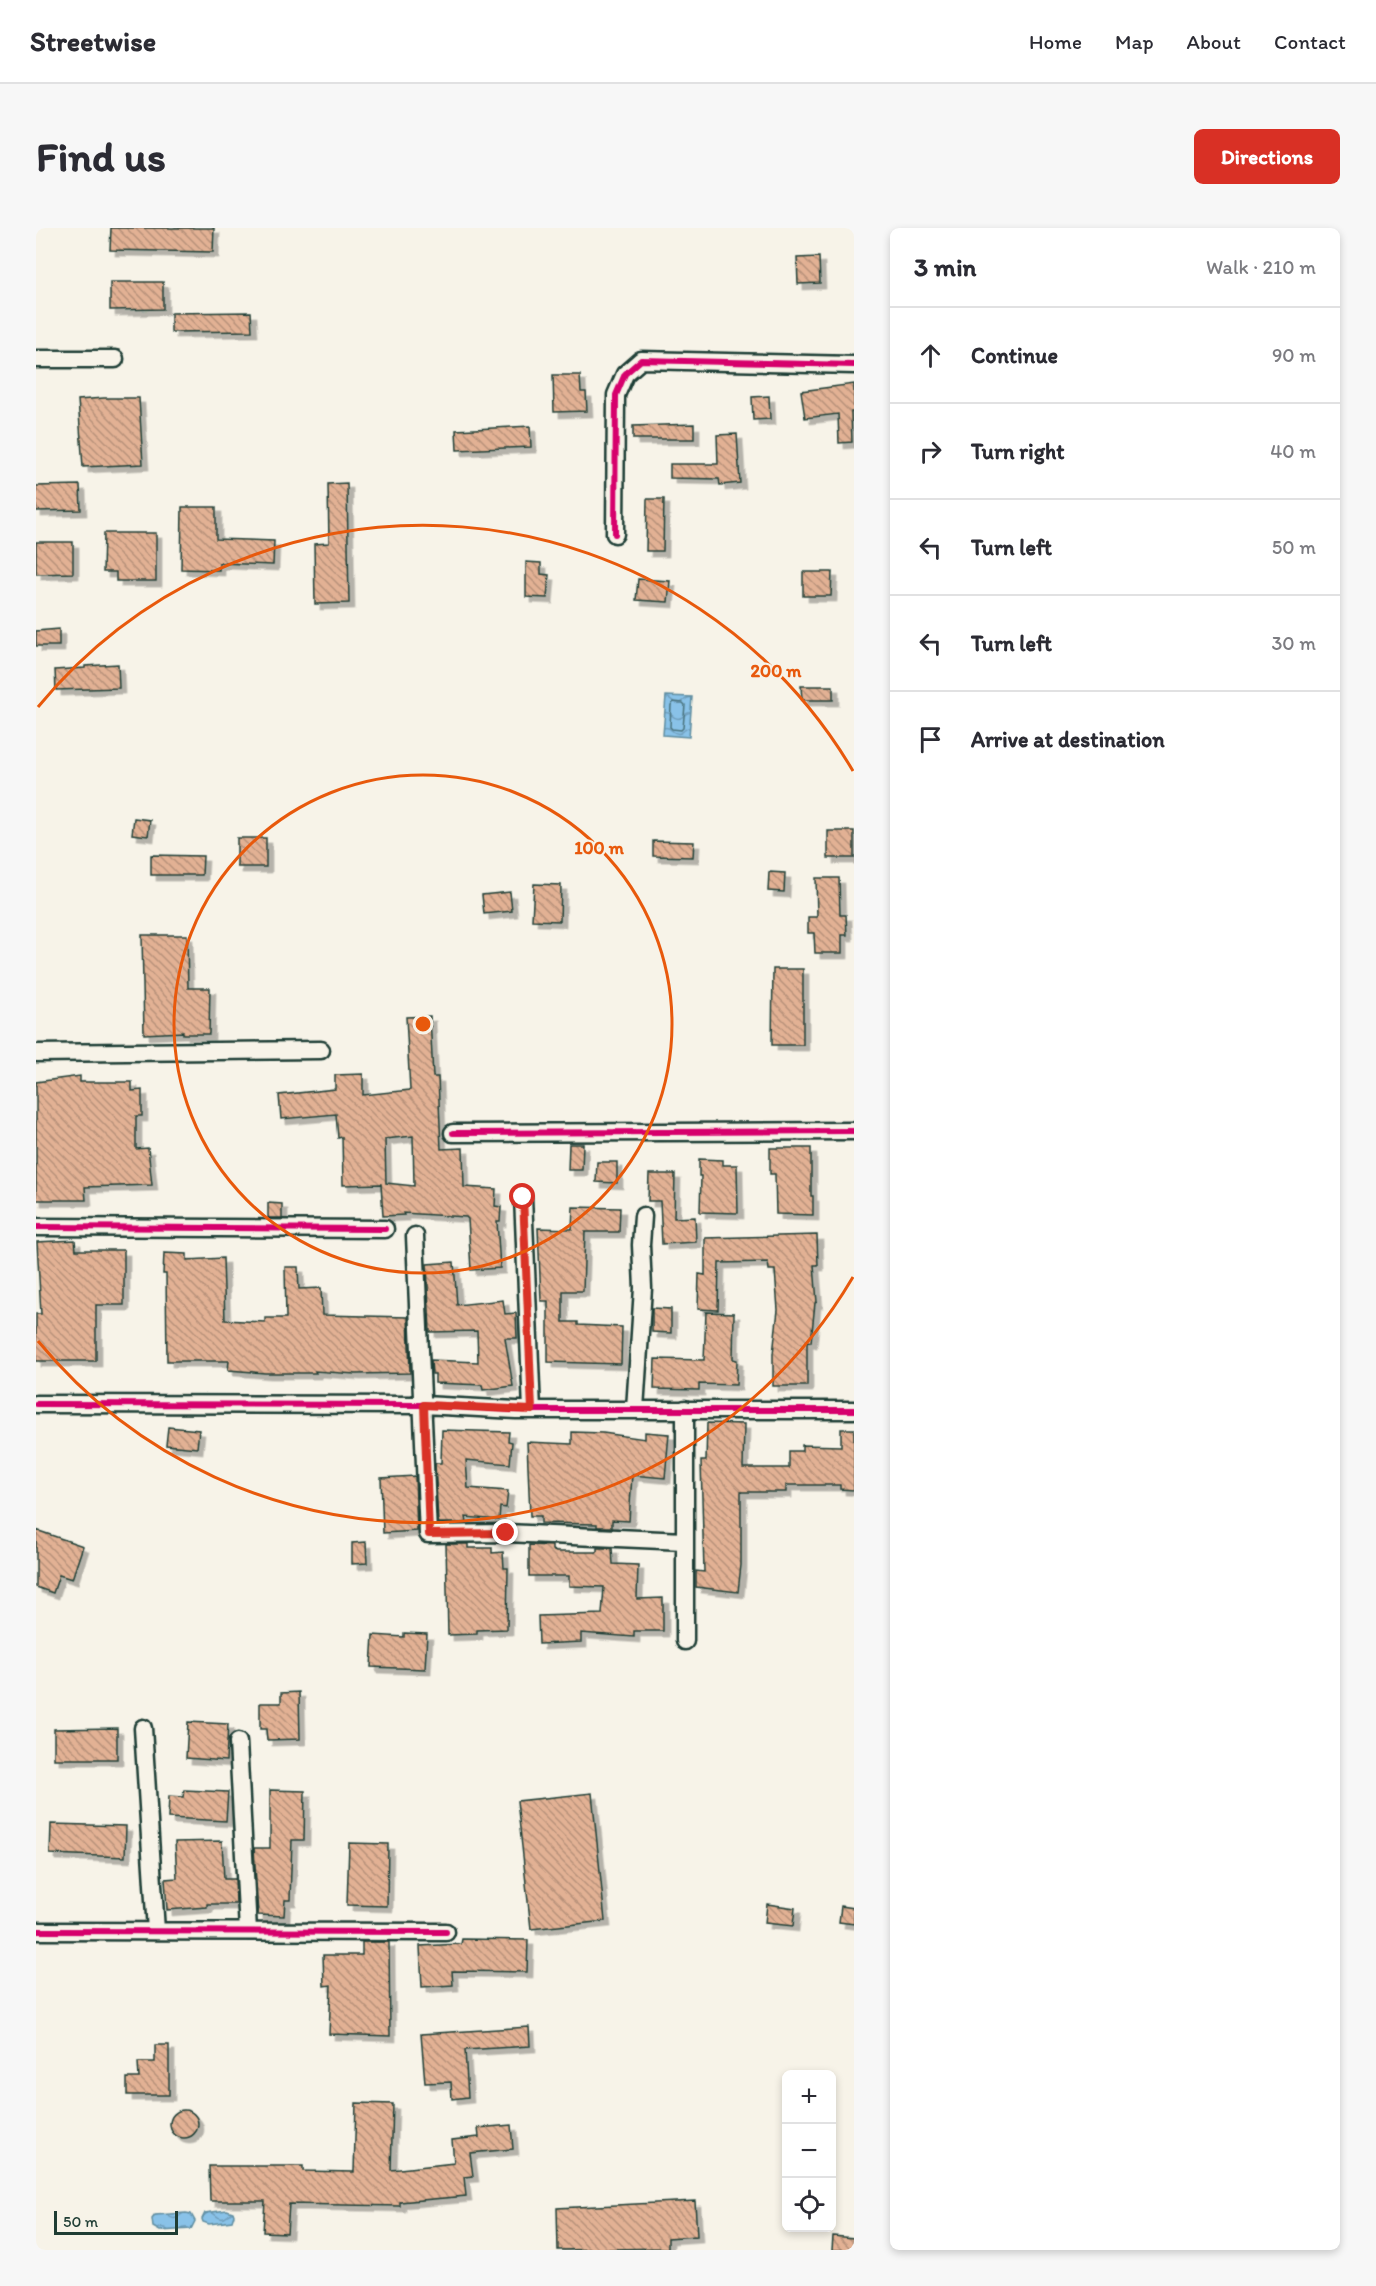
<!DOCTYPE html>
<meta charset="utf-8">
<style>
body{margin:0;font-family:Itim,sans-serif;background:#f7f7f7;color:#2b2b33}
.controls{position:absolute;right:18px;bottom:18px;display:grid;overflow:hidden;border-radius:9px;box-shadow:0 3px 9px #0003}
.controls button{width:54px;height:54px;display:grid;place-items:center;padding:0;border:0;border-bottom:2px solid #e1e1e2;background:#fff;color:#2b2b33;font:30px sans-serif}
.scale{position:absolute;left:18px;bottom:15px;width:124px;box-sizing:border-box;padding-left:6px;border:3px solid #1f3d34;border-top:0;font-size:16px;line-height:21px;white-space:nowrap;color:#1f3d34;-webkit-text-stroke:4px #f7f3e8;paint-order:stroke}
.stop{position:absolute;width:18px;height:18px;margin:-14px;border:4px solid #d93025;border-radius:50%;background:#fff}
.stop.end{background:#d93025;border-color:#fff;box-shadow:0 2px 6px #0008}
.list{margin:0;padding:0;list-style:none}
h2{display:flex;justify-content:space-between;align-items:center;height:78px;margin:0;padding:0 24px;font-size:26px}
h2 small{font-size:20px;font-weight:400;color:#7c7c81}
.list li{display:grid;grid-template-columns:39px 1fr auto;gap:18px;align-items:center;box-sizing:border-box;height:96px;padding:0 24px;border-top:2px solid #e1e1e2}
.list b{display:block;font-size:22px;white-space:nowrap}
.list em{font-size:20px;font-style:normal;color:#7c7c81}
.icon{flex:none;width:33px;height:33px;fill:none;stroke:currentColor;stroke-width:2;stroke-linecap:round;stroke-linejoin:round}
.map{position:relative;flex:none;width:818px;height:2022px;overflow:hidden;border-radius:9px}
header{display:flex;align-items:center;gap:36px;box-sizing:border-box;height:84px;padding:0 30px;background:#fff;border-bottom:2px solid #e1e1e2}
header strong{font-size:28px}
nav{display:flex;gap:33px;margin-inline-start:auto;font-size:21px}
.intro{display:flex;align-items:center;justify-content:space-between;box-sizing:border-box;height:144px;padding:0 36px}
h1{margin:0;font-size:42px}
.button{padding:15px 27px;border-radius:9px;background:#d93025;color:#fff;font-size:21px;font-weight:700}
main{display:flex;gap:36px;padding:0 36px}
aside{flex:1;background:#fff;border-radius:9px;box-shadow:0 3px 9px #0003}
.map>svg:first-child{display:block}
.water{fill:url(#water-waves);stroke:#5f8da0;stroke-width:1.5}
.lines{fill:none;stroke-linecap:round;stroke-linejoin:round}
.shore{stroke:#49727c;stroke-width:1.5}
.building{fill:url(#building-back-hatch);stroke:#1f3d34;stroke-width:1.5;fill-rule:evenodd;filter:url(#shadow)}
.minor-casing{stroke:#1f3d34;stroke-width:21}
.minor{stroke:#f7f3e8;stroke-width:16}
.cycleway-casing{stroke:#f7f3e8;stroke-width:10}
.cycleway{stroke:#d6006c;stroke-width:6}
.route{stroke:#d93025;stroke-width:8}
.ring{fill:none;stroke:#e8590c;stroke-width:3}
.centre{fill:#e8590c;stroke:#f7f3e8;stroke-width:3}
.ring-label{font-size:18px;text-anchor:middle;font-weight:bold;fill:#e8590c;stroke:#f7f3e8;stroke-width:4.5;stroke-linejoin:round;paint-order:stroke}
</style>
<header>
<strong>Streetwise</strong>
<nav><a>Home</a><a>Map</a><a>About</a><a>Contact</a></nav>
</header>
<div class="intro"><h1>Find us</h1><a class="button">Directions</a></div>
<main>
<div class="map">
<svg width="818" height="2022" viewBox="0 0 818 2022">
<defs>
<pattern id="water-waves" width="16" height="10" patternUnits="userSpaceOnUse" patternTransform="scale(1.5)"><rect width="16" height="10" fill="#89c2e8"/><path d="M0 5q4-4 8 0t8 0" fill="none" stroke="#6f9fbd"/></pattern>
<pattern id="building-back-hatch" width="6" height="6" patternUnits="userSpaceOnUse" patternTransform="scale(1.5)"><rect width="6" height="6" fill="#e2b194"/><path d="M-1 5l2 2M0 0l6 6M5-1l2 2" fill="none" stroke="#b7917a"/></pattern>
<filter id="shadow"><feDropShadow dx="5.5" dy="5.5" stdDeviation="0" flood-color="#0004"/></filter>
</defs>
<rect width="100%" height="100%" fill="#f7f3e8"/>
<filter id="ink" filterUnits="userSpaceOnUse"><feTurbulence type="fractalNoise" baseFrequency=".0167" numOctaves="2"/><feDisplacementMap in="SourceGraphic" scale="12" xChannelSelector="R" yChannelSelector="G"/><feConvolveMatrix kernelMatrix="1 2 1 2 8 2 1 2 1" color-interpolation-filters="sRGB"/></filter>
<g filter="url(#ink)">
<path class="water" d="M630 468 656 469 653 509 627 507Z
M191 1982 197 1984 198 1987 196 1993 173 1996 167 1994 166 1991 169 1985Z
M150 1985 155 1986 159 1993 155 2001 124 2003 117 1999 116 1991 119 1987Z"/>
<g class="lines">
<path class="shore" d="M638 474 647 475 649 477 647 500 645 502 636 501 634 499 635 477Z"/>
</g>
<path class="building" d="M75 0H178L177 24 74 22Z
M783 29 784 55 762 56 761 30Z
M74 54H127V81L74 82Z
M215 84 216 103 135 104V85Z
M517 147H544L545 164H550L551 183 518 184Z
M818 156V184H815L816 214 803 215 802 186 769 190 765 163Z
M733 168 734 191 717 192 716 169Z
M68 170H103L107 236 47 239 42 172Z
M658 196V211H597V198Z
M494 198 495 219 421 222 420 202Z
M701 206 704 255 684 257 683 251 634 250V236H682L681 207Z
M311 255 313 375 279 376 278 316 293 315 292 256Z
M44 257 45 282 0 283V258Z
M611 271H628L627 323H610Z
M146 279H180V311L238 313 237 337 183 335V342L145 341Z
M68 305H120V353H80V344H67Z
M0 314H37V345L0 346Z
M490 334 505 335V346L513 347 511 370 490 369Z
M767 344H796L795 368H767Z
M602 351 634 353 632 374 600 372Z
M23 401V418H0V403Z
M82 436 83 460 20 462 19 442 49 440V438Z
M765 458H797V472H766Z
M98 590 114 592 112 608 96 606Z
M792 603H818V630H792Z
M201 610H230V639H201Z
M617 613 658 614 657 629 617 628Z
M115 627 167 628 166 647H115Z
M733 644 749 645 748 664 732 663Z
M780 650H803L804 687H810L811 707H806V725H779L778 705H772V689H781Z
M498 656 525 657 524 693 496 692Z
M474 664 476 683 448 686 446 667Z
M106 707H151L152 760H174L173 806H147V804L108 806Z
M737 741H767V817H736Z
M394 788 397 849H402L405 921 427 920 428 959 460 961 459 978 465 979 464 993H461L464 1040 435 1042 432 991 430 989 367 985 368 987 347 988 345 956 307 957 306 909 302 910 300 886 245 891 243 867 299 861V847L327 846V867L374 862 370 789ZM377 908 378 958 350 955 349 911Z
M44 848V854H96V863L106 862V888H100V921L112 920 116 957 49 959 50 972H0V854Z
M533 916H547L546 942H532Z
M734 920H775V968H777V987L740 986 739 946H734Z
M663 931 687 932V937H701L702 985 664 984 665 948H663Z
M561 934H581V955L560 954Z
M613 946H639L638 990 659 989 660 1014 626 1016 624 973H612Z
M232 975 246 976V990H232Z
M537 979 584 980 583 1004H549L547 1063H527V1094H542V1097L586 1099 585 1136 512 1134V1073H505L502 1000 536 1001Z
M781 1007 782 1037H778L781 1074 779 1075 775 1114 771 1113V1158H737V1126L742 1082 739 1042H733L732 1034 683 1035 682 1082 662 1081 663 1046 669 1047V1010Z
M39 1012 40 1022H88V1077H60V1133H0V1086H5L1 1014Z
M128 1025 151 1026V1032L187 1030 189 1092 229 1094V1090H250L249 1039H262L263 1061 285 1060 286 1087 372 1089 374 1145 319 1146 279 1143 280 1145H229L192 1142 193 1133H131L130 1046H127Z
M418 1034 421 1077 467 1072 469 1086 480 1085 481 1110H469L477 1158 447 1162 446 1157 399 1155V1146H396L395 1132 442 1134 441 1103 394 1104 391 1036Z
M616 1080 635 1081V1105L616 1104Z
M670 1084 698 1085 697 1131 701 1132 700 1157 663 1156V1162L618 1161 619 1131 668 1132Z
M671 1195 708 1196 707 1240H753V1223H766V1217L805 1218V1201H818V1262L804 1261V1257H750V1264H705V1337L702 1364 660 1359V1343L668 1344 665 1233H670Z
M132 1199 163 1202 161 1220 130 1217Z
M406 1202 473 1204 472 1213 476 1214 474 1236 430 1232 432 1260 472 1263 470 1280 464 1279 463 1292 430 1289 431 1295H402L399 1235H405Z
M536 1204 567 1205 609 1211V1204L633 1206 629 1250 596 1247 593 1293 576 1292V1299H561V1296L505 1295V1288H494L491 1214 536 1216Z
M379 1248 381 1303 347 1305 345 1250Z
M0 1302 47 1318 36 1351 23 1347 17 1365 0 1359Z
M330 1314 331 1335 316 1336V1315Z
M410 1316H432V1320H456V1325L467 1324 468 1340H472L471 1401 441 1402V1406L412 1407Z
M493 1317 516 1318V1322L520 1324H561V1320H576L577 1336 602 1337 601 1371 627 1370V1403H598V1409L545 1405V1414L503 1416 502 1388 566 1386 568 1359 533 1358V1348H493Z
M368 1405 391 1406 389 1441 335 1439 337 1407 368 1409Z
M263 1464 264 1511 231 1512 230 1501H224V1475H245V1465Z
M152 1494 192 1496 190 1533 150 1530Z
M81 1500V1531H18V1501Z
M148 1562 192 1564 190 1593 132 1590 133 1568 147 1569Z
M234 1562 269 1563 268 1612H256L254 1672H249L248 1688 222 1687 218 1620H234Z
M556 1565 569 1693 495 1701 481 1573Z
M15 1596 90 1598 89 1629 14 1626Z
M186 1613 188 1651H199L200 1676H171V1679L131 1682 129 1651 141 1650 139 1614Z
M313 1615 352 1616 351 1678 311 1677Z
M731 1676 759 1680 757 1698 729 1695Z
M805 1678 818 1680V1696L803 1694Z
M426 1711 492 1712 491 1744 416 1743 417 1757 386 1759 384 1718 425 1716Z
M326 1714H353L354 1808 293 1806 295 1757 288 1758 287 1727H326Z
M493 1799 494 1818 429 1822 432 1869 416 1871 415 1854 389 1855 385 1806Z
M119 1817H133V1867H91V1850H103L102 1834H119Z
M320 1875 357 1876 355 1942 418 1935 416 1912 443 1909 442 1900 475 1897 477 1921 434 1925 437 1948 428 1949 430 1968 364 1974V1978L253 1976 251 2005 227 2004 229 1973H174L173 1938H267V1943L318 1944Z
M134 1896a14 14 0 1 1 28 0a14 14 0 1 1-28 0Z
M659 1973 661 2008 632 2010V2020L522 2022 521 1980Z
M797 2008 818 2010V2022H796Z"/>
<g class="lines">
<g class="minor-casing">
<path id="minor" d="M0 131H79
M579 306 580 167 589 146 605 132 818 137
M0 825 285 822
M417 905 818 903
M487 969 496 1182
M0 999 349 1001
M379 1008 392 1306 470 1305 648 1313
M0 1176 388 1177 480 1182H818
M599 1181 607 1060 605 1017 607 988
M649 1413V1181
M107 1500 120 1703
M202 1514 212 1703
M0 1703 410 1704"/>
</g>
<use href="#minor" class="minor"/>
<g class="cycleway-casing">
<path id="cycleway" d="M579 306 580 167 589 146 605 132 818 137
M417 905 818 903
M0 999 349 1001
M0 1176 388 1177 480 1182H818
M0 1703 410 1704"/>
</g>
<use href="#cycleway" class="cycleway"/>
</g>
</g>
<g class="lines" filter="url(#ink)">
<path class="route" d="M470 1305 393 1306 388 1177 496 1182 487 969"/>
</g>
<g class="ring">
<circle cx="387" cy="796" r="249"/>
<path d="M817 1049A499 499 0 0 1 2 1113M2 479A499 499 0 0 1 817 543"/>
</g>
<circle cx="387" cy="796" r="9" class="centre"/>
<g class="ring-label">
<text x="740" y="449">200 m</text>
<text x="563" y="626">100 m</text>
</g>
</svg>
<div class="controls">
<button>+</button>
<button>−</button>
<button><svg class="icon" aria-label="locate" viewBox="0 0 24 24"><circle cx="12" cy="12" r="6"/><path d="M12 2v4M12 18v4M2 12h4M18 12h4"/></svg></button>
</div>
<div class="scale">50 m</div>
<div class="stop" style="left:487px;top:969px"></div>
<div class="stop end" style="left:470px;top:1305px"></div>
</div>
<aside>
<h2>3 min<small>Walk · 210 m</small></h2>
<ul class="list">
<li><svg class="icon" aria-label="ahead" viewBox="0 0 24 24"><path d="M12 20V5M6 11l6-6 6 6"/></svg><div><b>Continue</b></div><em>90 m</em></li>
<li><svg class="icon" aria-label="right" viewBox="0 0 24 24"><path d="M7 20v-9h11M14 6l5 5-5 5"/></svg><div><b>Turn right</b></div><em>40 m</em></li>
<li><svg class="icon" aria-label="left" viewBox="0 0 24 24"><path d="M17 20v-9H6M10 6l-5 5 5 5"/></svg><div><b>Turn left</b></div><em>50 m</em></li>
<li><svg class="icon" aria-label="left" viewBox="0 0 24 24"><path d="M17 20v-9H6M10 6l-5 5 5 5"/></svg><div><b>Turn left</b></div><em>30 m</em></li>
<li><svg class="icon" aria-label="arrive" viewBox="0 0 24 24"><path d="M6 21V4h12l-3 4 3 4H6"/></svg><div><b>Arrive at destination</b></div></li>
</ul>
</aside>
</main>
